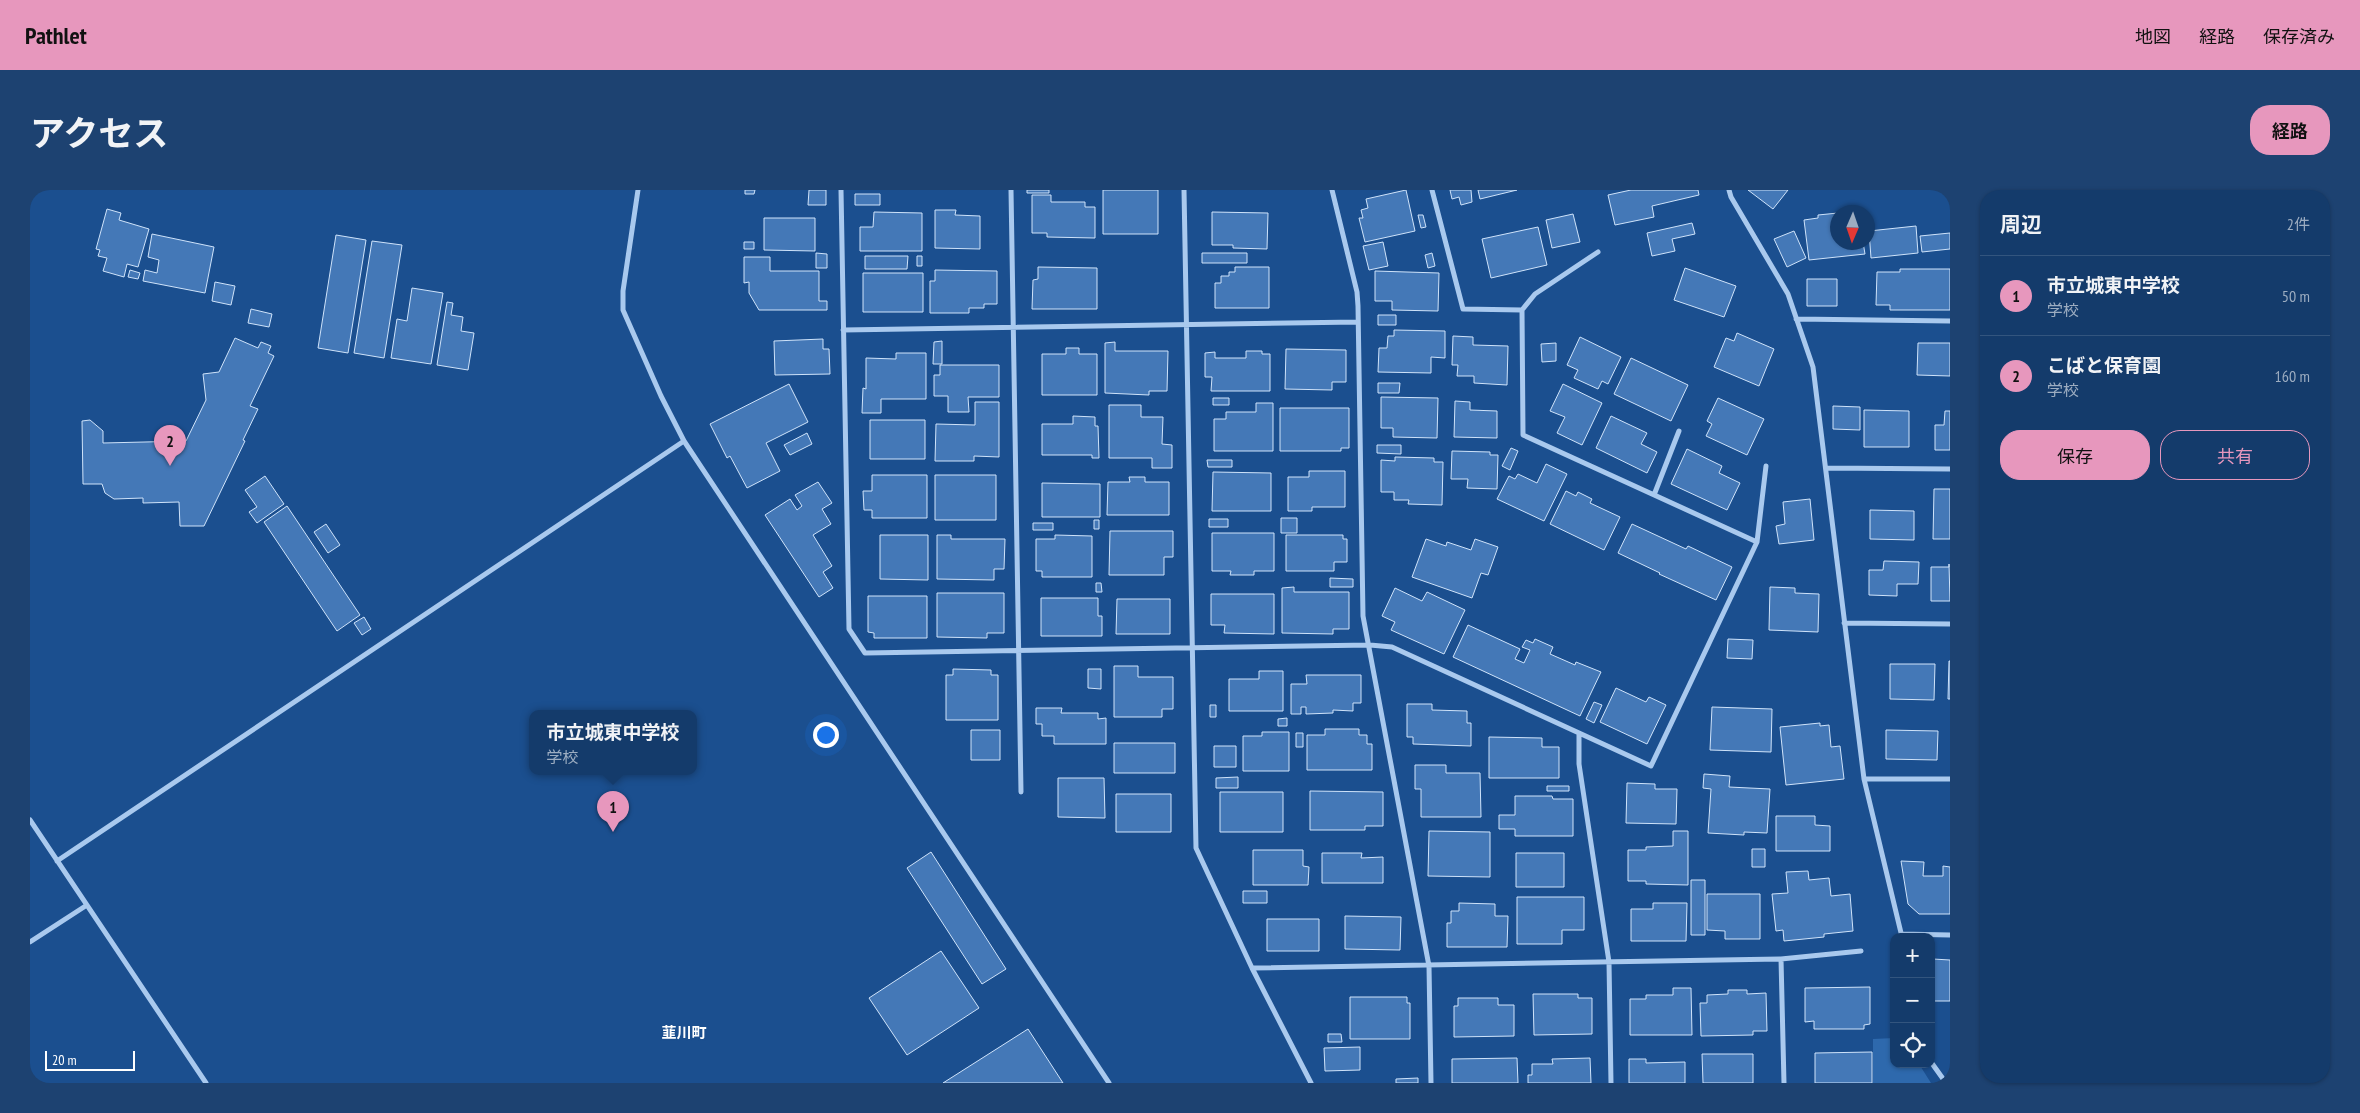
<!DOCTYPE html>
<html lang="ja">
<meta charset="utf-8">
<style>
body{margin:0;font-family:"PT Sans Narrow","Noto Sans JP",sans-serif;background:#1d4271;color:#f1f3f6}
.controls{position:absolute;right:15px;bottom:15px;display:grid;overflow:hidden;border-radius:10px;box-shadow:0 1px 4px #0004}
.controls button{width:45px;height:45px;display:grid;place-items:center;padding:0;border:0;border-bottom:1px solid #33557e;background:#143b6b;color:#f1f3f6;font:25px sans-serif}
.compass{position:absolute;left:1800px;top:15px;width:45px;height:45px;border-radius:50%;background:#143b6b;box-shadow:0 1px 4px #0004;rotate:182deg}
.scale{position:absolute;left:15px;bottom:12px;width:90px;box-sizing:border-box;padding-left:5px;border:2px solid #fff;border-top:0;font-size:14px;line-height:18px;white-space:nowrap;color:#fff;-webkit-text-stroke:4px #1b4f8f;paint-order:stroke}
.you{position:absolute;left:795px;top:544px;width:18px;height:18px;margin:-12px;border:4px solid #fff;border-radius:50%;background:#1a73e8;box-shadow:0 0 0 8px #1a73e833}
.badge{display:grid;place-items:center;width:32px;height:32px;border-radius:50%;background:#e797bd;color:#111;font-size:16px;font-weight:700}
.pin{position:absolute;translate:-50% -41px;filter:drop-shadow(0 1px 2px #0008)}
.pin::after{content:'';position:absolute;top:26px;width:18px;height:15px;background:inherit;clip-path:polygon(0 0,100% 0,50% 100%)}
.popup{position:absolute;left:499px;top:520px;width:168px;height:65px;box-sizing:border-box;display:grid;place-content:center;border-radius:10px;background:#143b6b;filter:drop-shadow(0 1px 4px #0005);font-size:16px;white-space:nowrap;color:#9dadc1}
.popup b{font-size:19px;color:#f1f3f6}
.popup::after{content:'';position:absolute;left:50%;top:100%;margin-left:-10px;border:10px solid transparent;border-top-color:#143b6b}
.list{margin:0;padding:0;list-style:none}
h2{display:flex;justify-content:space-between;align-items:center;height:65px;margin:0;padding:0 20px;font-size:21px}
h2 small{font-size:16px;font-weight:400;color:#9dadc1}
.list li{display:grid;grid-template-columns:32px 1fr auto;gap:15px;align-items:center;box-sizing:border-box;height:80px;padding:0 20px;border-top:1px solid #33557e}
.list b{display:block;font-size:19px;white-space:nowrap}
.list p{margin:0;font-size:16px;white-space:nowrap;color:#9dadc1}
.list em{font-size:16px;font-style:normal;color:#9dadc1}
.actions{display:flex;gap:10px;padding:15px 20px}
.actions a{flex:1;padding:11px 0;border:1px solid #e797bd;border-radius:20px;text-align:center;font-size:18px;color:#e797bd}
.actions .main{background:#e797bd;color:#111}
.icon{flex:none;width:28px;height:28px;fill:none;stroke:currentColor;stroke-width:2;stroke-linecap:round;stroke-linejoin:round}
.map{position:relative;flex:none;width:1920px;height:893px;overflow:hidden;border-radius:20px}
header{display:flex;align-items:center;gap:30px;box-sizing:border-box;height:70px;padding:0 25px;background:#e797bd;color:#111}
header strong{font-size:24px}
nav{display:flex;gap:28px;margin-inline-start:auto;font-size:18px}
.intro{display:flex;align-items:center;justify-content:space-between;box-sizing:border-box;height:120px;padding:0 30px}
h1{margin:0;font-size:35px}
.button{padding:12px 22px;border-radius:20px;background:#e797bd;color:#111;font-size:18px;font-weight:700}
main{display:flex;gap:30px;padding:0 30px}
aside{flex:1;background:#143b6b;border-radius:20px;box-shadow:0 1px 4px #0004}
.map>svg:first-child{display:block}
.green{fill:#2e69ad}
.building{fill:#4478b7;stroke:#cfe3fa}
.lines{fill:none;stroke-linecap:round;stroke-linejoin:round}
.street{stroke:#a9c9ee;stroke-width:5}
.labels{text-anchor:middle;stroke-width:4;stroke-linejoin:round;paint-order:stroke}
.quarter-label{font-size:15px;font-weight:bold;fill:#fff;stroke:#1b4f8f}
</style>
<header>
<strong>Pathlet</strong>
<nav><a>地図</a><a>経路</a><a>保存済み</a></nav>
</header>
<div class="intro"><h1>アクセス</h1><a class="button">経路</a></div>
<main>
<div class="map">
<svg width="1920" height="893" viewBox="0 0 1920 893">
<rect width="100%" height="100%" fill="#1b4f8f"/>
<path class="green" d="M1864 848V874H1889L1901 893H1843V849Z"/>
<path class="building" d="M715 0H725L724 4H715Z
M779 0H796V15H778Z
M997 0H1019V3H997Z
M1073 0H1128V44H1073Z
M1376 0 1385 41 1335 52 1329 28H1333L1331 20 1338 18 1336 9Z
M1420 0H1441L1442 12 1431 15 1429 7 1422 9Z
M1448 0H1487L1450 9Z
M1601 0H1668L1669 5 1622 16 1624 27 1585 35 1578 5Z
M1718 0H1758L1743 19Z
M825 4H850V15H825Z
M1002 5H1021V12H1055V17H1065V48L1017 47V43H1002Z
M77 19 91 23 89 30 119 39 108 77 97 74 94 87 73 81 77 68 68 66 70 60 66 59Z
M905 20H926L925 25 950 26V59L905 58Z
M844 22 892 23V61H830V37H843Z
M1182 22 1238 23 1237 59 1203 58V55H1182Z
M1808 23V52H1833L1835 64 1779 70 1774 30 1788 28V25Z
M1543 24 1550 52 1522 58 1516 30Z
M1388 25H1393L1396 37 1391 38Z
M734 28H785V61L734 60Z
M1662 33 1665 44 1642 49 1645 61 1622 66 1617 43Z
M1886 36 1888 63 1841 68 1839 41Z
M1508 37 1517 75 1461 88 1452 49Z
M1764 41 1776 68 1757 77 1744 49Z
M1920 43V59L1892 62 1890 46Z
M122 44 184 57 175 103 113 91 115 80 127 83 129 70 118 67Z
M306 45 336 50 318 163 288 158Z
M342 51 372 55 354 168 324 163Z
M714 52H724V59H714Z
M1353 52 1358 76 1339 80 1333 56Z
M786 63 797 64V78H786Z
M1172 63H1217V73H1172Z
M1402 63 1405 76 1398 78 1395 65Z
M835 66H878L877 79H835Z
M887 66H892V76H887Z
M714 67H740V81H789V111H797V120H729L719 103V92L714 93Z
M1008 77 1067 78V119H1002L1003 90 1008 89Z
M1205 77H1239V118H1185V93H1191V86H1199V82H1205Z
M1655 78 1706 96 1694 127 1644 110Z
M1870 79H1920V120H1860V115H1846L1847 82H1870Z
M100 80 110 83 108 89 98 87Z
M905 80 967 81V114H954V118H939V123H900V91H905Z
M1345 81 1409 83 1408 121 1362 120V111H1345Z
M833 83H893V122H833Z
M1777 89H1807V116H1777Z
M185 92 205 96 201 115 182 111Z
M382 98 413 103 401 174 361 168 367 129 377 131Z
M417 112 423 113 421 125 433 127 431 141 444 143 438 180 407 175Z
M221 119 242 124 239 137 218 133Z
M1348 125H1366V135H1348Z
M1364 140 1415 141V168L1401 167V183L1348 182 1349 158H1357L1358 146H1364Z
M1707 143 1744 159 1729 196 1684 177 1696 148 1704 151Z
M1423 146 1443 147V155L1478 156 1477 195 1444 193V186H1427L1428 175H1422Z
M1550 147 1591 167 1578 194 1572 191 1568 199 1544 188 1548 180 1537 175Z
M205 148 228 158 231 152 241 156 238 163 244 166 220 216 228 219 213 250 215 251 174 336H150L149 312 113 313V308L84 309 75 303 72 294H53L52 231 60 230 73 241V253L156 251 176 210 173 184 189 182Z
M793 149V159H799L800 184 745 185 744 151Z
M912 151V174H903L904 152Z
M1085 152V161H1138L1137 201H1119V205L1075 203V153Z
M1526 153V171L1512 172 1511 154Z
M1888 153H1920V186L1887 185Z
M1036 158H1049V164H1067V205H1012V164H1036Z
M1256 159 1316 160V192H1302V200L1255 199Z
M1216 161H1232V164H1240V201H1181L1182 187H1175V163L1185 162V168H1216Z
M866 163H896V209H851V223H832L833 198 836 199V168L866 169Z
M1601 168 1658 195 1641 231 1584 204Z
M910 175H969V207H938L939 222H918V206H904V185H910Z
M1348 193H1370L1369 203H1348Z
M759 194 778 232 736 253 750 281 717 298 700 266 697 268 680 234Z
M1533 194 1572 213 1552 255 1527 243 1535 227 1520 221Z
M1351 207 1408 208 1407 248 1363 247V238H1351Z
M1183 208H1199V215H1183Z
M1688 208 1734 229 1717 265 1676 246 1682 234 1677 231Z
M1425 211 1440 212V220L1467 221V248L1424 247Z
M945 212H969V267L944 266V271H905L906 234 945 235Z
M1226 213H1243V261H1184V229H1196V222H1226Z
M1079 215H1111V227H1133L1132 254 1142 255V278H1122V268H1079Z
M1803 216 1830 217V240L1803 239Z
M1250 218H1319V258H1311V261H1250Z
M1834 220 1879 221V257H1834Z
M1915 221H1920V260H1905V235H1914Z
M1043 226 1065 227V236H1068L1069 268H1062V265H1012V234H1043Z
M1581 226 1617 243 1611 254 1627 262 1617 283 1566 258Z
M840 230H895V269H840Z
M777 243 782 254 760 265 754 255Z
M1347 255H1371V264L1347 263Z
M1481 258 1488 261 1480 280 1472 276Z
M1657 259 1692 276 1689 283 1710 293 1697 320 1641 294Z
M1422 261 1460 262V265H1468L1467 299 1437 298 1438 289H1421Z
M1365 267 1404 268V272H1413L1412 315 1378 314 1379 310H1364V302H1351V270L1365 271Z
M1177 270H1202V277H1178Z
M1516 274 1537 284 1514 331 1467 309 1479 286 1485 289 1488 284 1507 293Z
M1279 281H1315V317H1282V321H1258V287H1279Z
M1183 282 1241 283V321H1182Z
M842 285H897V328H842V320H834L833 301H842Z
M905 285H966V330H905Z
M235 286 254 314 227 333 219 322 227 317 215 300Z
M1099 287H1115V292H1139V325H1077L1078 292H1100Z
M788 292 802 313 792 319 801 334 783 345 802 376 793 382 803 398 789 407 735 325 760 309 767 320 772 316 765 305Z
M1012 293 1070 294V327H1012Z
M1904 299H1920V349H1903Z
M1536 301 1546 306 1548 302 1562 309 1560 313 1590 327 1574 360 1520 334Z
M1780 309 1784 350 1749 354 1746 336 1755 334 1753 312Z
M257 316 330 425 307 441 234 332Z
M1840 320 1884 321V350L1840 349Z
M1251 328H1267V343H1251Z
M1179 329H1198V337H1179Z
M1064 330H1069V339H1064Z
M1003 333H1023V340H1003Z
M296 334 310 355 298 363 284 342Z
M1602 334 1656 359 1658 356 1702 377 1686 410 1629 384 1630 383 1588 363Z
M1080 341H1143V367H1134V385H1079Z
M1182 343H1244V381H1224V385H1200L1201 381H1182Z
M850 345H898V390L850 389Z
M907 345H921V349H975L974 379H964V390L907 389Z
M1025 345 1062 346V387H1012V381H1006V349H1025Z
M1256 345H1313V349H1317V372H1304V381H1256Z
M1396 349 1416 356 1417 352 1441 360 1445 349 1468 357 1458 385 1451 383 1442 408 1382 387Z
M1854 371 1889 372 1888 394H1867V406L1839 405V380H1853Z
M1919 374 1920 411H1901V377H1919Z
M1300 388 1323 389V397H1300Z
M1066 393H1071L1072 402H1066Z
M1264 397V402H1319V439H1303V444L1252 443V398Z
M1740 397 1765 398V403L1789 404 1788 442 1739 440Z
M1365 398 1392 411 1397 402 1435 420 1414 464 1361 440 1365 432 1352 426Z
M907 403H974V443H957V448L907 447Z
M1181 404H1244V444L1194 443 1195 435H1181Z
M838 406H897V448H844V443L838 442Z
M1011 408H1068V426H1072V446H1011Z
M1087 409H1140V444H1086Z
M334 427 341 439 332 445 324 433Z
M1438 435 1490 459 1485 469 1494 473 1500 460 1492 457 1496 450 1503 453 1505 449 1523 457 1520 464 1545 475 1546 472 1571 482 1550 526 1423 467Z
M1698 449 1723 450 1722 469 1697 468Z
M1919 471H1920V509H1918Z
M1860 474H1905L1904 510 1860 509Z
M1084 476H1108V487H1143V519H1132V527H1084Z
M923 479 961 480V485H968V530H916V485H923Z
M1058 479H1071V499L1058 498Z
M1229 481H1253V521H1199V489H1229Z
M1276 485H1331V513H1323V521L1303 520V523L1276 524V517H1271V524H1261V494H1277Z
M1586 498 1616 512 1619 507 1636 515 1617 554 1570 532Z
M1564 512 1572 515 1564 533 1556 529Z
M1377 514H1402V520L1437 521V533H1441V556L1383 554V547H1377Z
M1180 515H1186V527H1180Z
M1682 517 1742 519 1741 562 1680 560Z
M1006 518H1032L1031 523H1068V529L1076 528V554H1024V546H1012V534H1006Z
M1257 528V536H1248V529Z
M1790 533V536L1799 535 1801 557 1810 556 1814 589 1756 595 1750 537Z
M1295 539H1329V545H1337V554H1342V580H1277V545H1295Z
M941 540H970V570H941Z
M1856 540 1908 541 1907 570 1856 569Z
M1232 542H1259V581H1213V546H1232Z
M1266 543H1273V557H1266Z
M1459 547 1512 548V557H1529V588H1459Z
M1084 553H1145V583H1084Z
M1184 556H1206V577H1184Z
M1385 575H1416V583H1450L1451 627H1391V599H1385Z
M1674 584 1700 586 1699 597 1740 599 1737 643 1714 642V645L1678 643 1681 599 1673 598Z
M1208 587V598H1186V588Z
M1028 588H1074L1075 628 1028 627Z
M1597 593 1625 594V599H1647L1646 634 1596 633Z
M1517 596H1539V601H1517Z
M1280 601 1353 602V636H1335V640H1280Z
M1190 602H1253V642H1190Z
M1086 604H1141V642H1086Z
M1485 606H1522L1523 609H1543V646H1485V639H1469V625H1485Z
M1746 626H1785V635L1800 636V661H1746Z
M1399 641 1460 642V687L1398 686Z
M1643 641H1658V695L1616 694V691H1598V660H1616V657L1643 656Z
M1722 659H1735V677H1722Z
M1223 660H1273V676L1279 677 1278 695H1223Z
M901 662 976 779 952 794 877 678Z
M1292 663H1332L1331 668 1353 667V693H1292Z
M1486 663H1534V697H1486Z
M1871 671 1894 672 1893 686H1913V676L1920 677V724H1889L1878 714Z
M1778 681 1779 690 1799 688 1801 706 1820 704 1823 741 1794 744V747L1754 751 1753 740 1746 741 1742 704 1758 703 1756 682Z
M1661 690H1675V745H1661Z
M1213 701H1237V713H1213Z
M1677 704H1730V749H1695V741L1677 740Z
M1487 707H1554V740H1532V754H1487Z
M1429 713 1465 714V726H1478L1477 757H1417V733H1421V721H1429Z
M1623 713H1657L1656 751H1601V719H1623Z
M1315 726 1371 727 1370 760 1315 759Z
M1237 729H1289V761H1237Z
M911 761 949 818 877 865 839 808Z
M1903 769 1920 770V811H1902Z
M1840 797V834L1834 835V839H1784V831L1775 832V798Z
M1643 798H1661L1662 845H1600V809H1616V805H1643Z
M1698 800H1717V804L1736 803 1737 841H1723V845L1671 846 1670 813H1677V805L1698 804Z
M1503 804H1548V808H1562V844L1504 845Z
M1320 807H1377V813H1380V849H1320Z
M1428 808H1468V815H1484V846L1424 847V816H1428Z
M998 839 1033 893H913Z
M1298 844H1311L1312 852H1298Z
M1330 857V880L1295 881 1294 858Z
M1842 862V893H1785V863Z
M1672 864H1723V893H1673Z
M1487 868 1488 893H1422V869Z
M1560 868 1561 893H1498V885H1502V874H1523L1522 869Z
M1599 869H1616V873L1655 872V893H1599Z
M1388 888V893H1366V889Z"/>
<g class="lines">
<path class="street" d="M608 0 593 101V120L631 206 654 251 1079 893
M811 0 819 439 835 463 1340 455 1362 457 1621 576 1727 352 1736 276
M981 0 991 602
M1154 0 1166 658 1222 778 1281 893
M1302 0 1327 102 1328 116 1333 426 1399 776 1401 893
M1402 0 1433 119 1492 120 1493 245 1727 352
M1699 0 1701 7 1758 104 1783 177 1834 589 1872 747
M1492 120 1505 104 1568 62
M1766 129 1920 131
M813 140 1328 132
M1797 278 1920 279
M1624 305 1649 241
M1814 433 1920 434
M1549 544V574L1579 772 1581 893
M1834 589H1920
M0 630 176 893
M27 671 654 251
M1871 744 1920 745
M0 752 57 715
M1751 769 1754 893
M1222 778 1751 769 1831 761
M1901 872 1916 893"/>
</g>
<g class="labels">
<g class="quarter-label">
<text x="654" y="848">韮川町</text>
</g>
</g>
</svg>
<div class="controls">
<button>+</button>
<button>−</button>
<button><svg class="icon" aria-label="locate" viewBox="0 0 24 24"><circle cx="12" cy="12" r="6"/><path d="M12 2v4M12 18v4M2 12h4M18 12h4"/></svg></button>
</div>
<svg class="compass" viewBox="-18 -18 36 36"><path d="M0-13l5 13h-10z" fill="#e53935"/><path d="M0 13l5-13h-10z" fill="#9dadc1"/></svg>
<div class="scale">20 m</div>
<div class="you"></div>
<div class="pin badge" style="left:583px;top:642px">1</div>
<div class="popup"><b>市立城東中学校</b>学校</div>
<div class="pin badge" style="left:140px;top:276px">2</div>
</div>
<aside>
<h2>周辺<small>2件</small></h2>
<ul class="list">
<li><span class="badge">1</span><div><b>市立城東中学校</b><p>学校</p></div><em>50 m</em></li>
<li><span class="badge">2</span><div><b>こばと保育園</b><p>学校</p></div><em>160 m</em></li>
</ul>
<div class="actions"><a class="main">保存</a><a>共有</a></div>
</aside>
</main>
